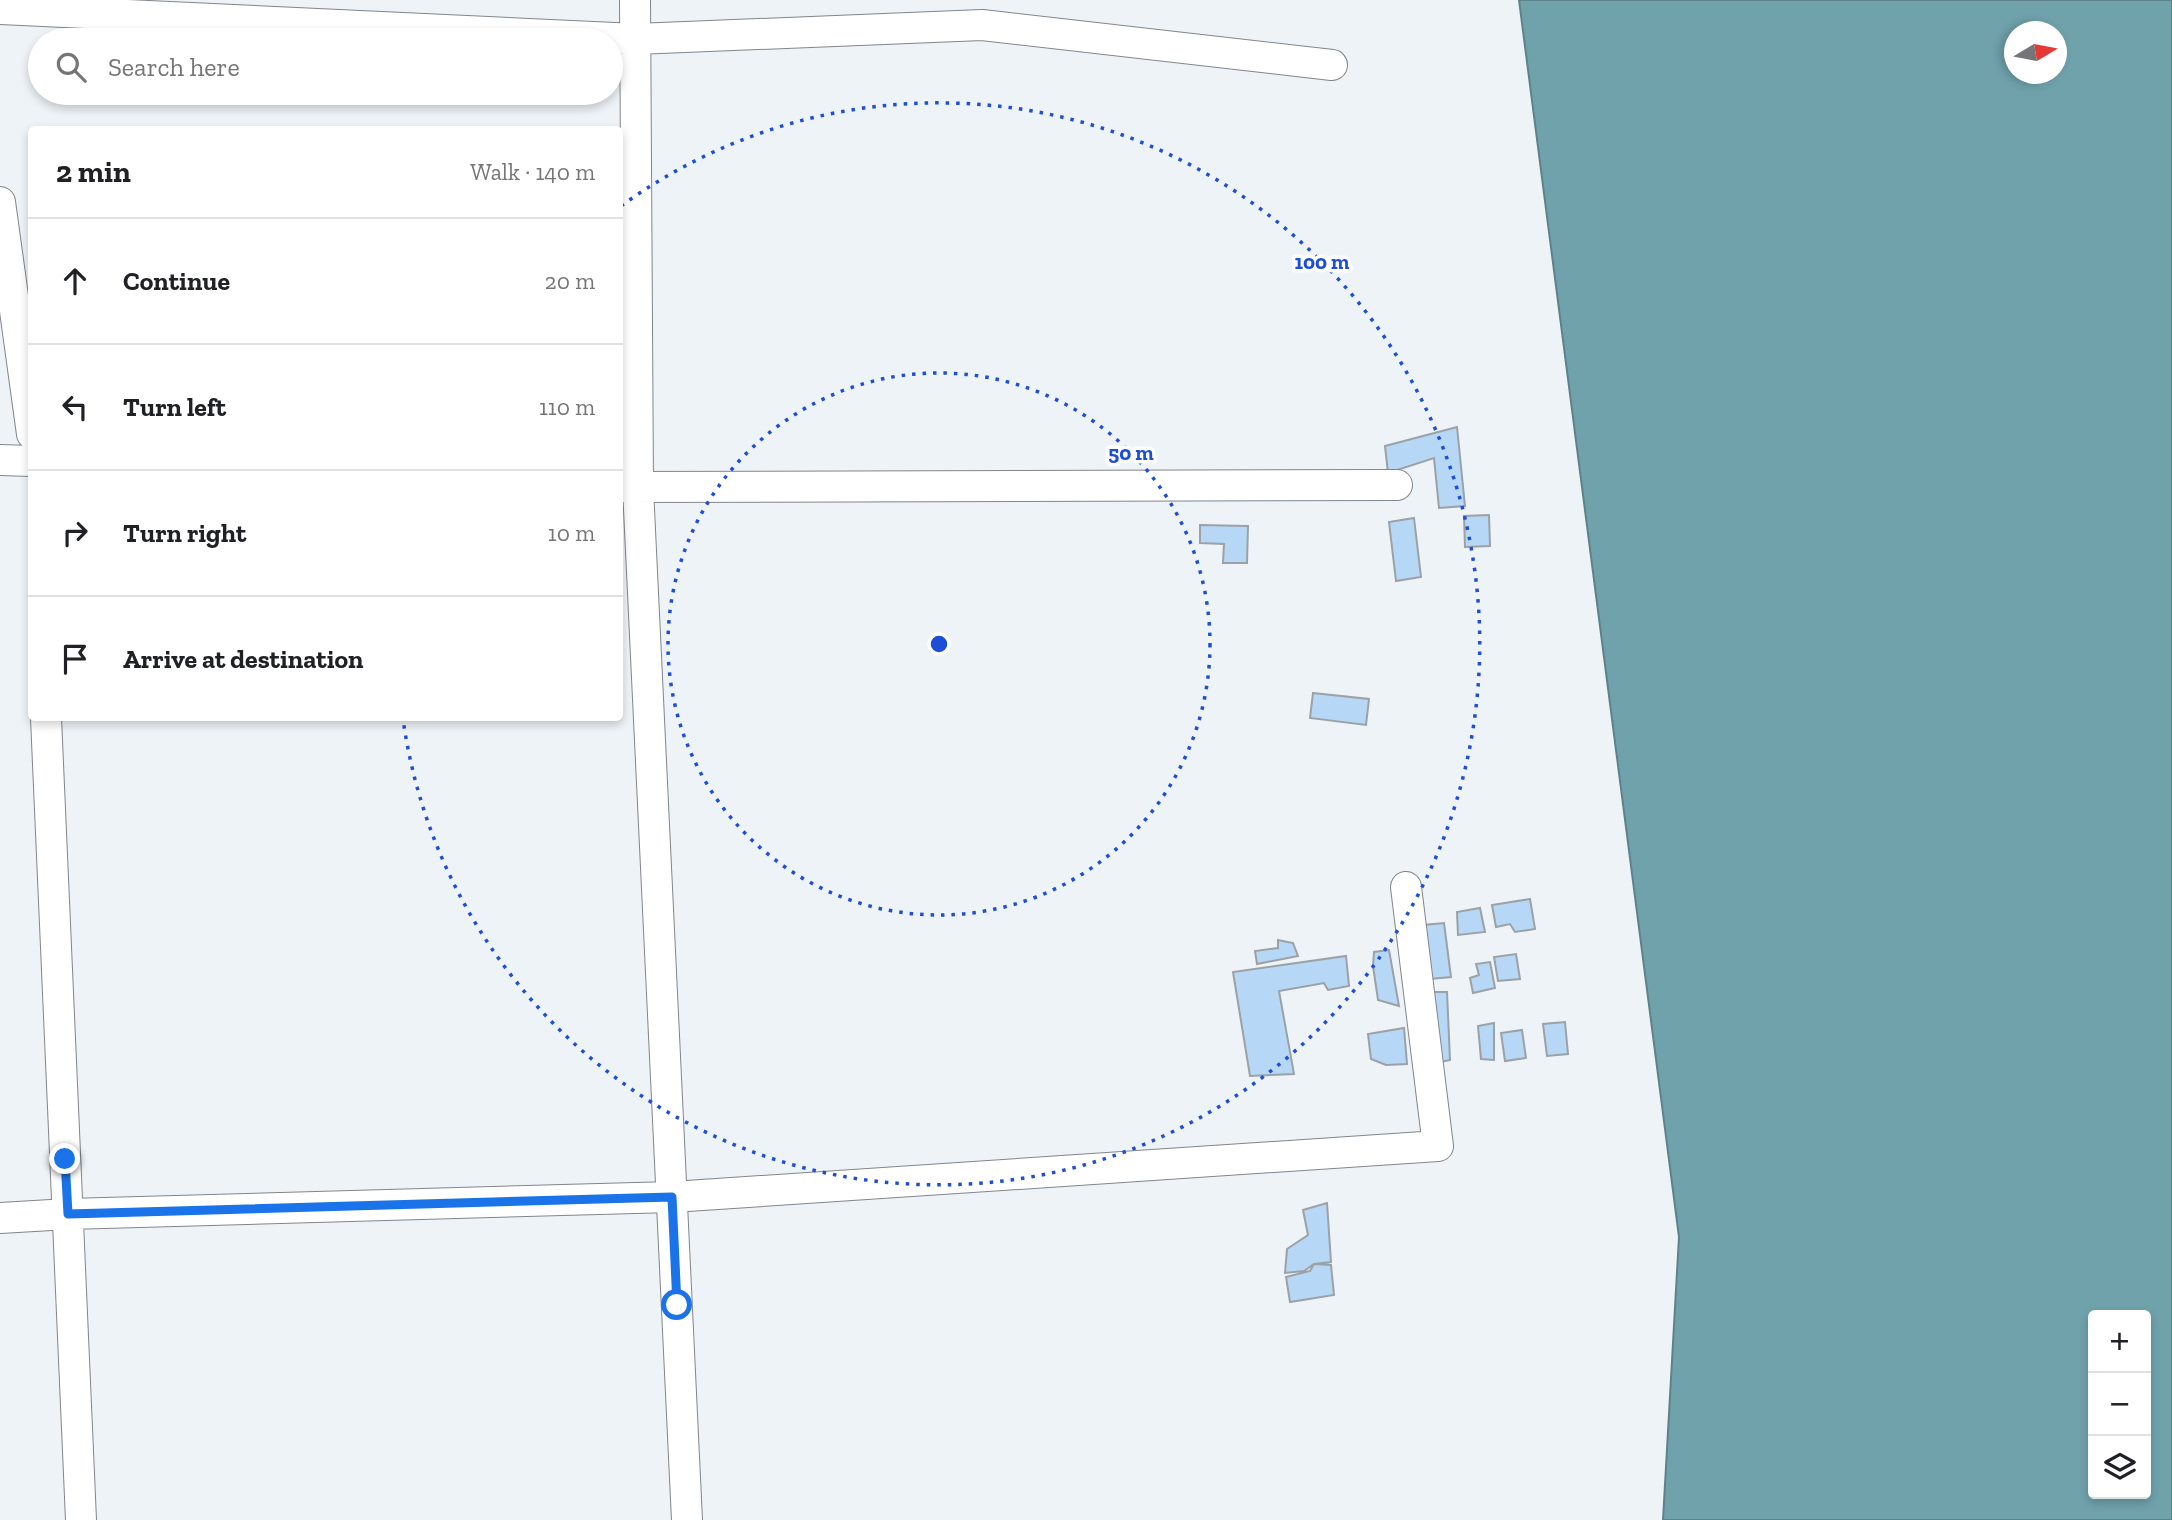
<!DOCTYPE html>
<meta charset="utf-8">
<style>
body{margin:0;font-family:"Zilla Slab",serif;background:#f6f6f6;color:#202124}
.controls{position:absolute;right:21px;bottom:21px;display:grid;overflow:hidden;border-radius:7px;box-shadow:0 4px 10px #0003}
.controls button{width:63px;height:63px;display:grid;place-items:center;padding:0;border:0;border-bottom:2px solid #e0e0e0;background:#fff;color:#202124;font:35px sans-serif}
.compass{position:absolute;left:2004px;top:21px;width:63px;height:63px;border-radius:50%;background:#fff;box-shadow:0 4px 10px #0003;rotate:80deg}
.stop{position:absolute;width:21px;height:21px;margin:-16px;border:5px solid #1a73e8;border-radius:50%;background:#fff}
.stop.end{background:#1a73e8;border-color:#fff;box-shadow:0 2px 7px #0008}
.list{margin:0;padding:0;list-style:none}
h2{display:flex;justify-content:space-between;align-items:center;height:91px;margin:0;padding:0 28px;font-size:30px}
h2 small{font-size:23px;font-weight:400;color:#757577}
.list li{display:grid;grid-template-columns:46px 1fr auto;gap:21px;align-items:center;box-sizing:border-box;height:126px;padding:0 28px;border-top:2px solid #e0e0e0}
.list b{display:block;font-size:26px;white-space:nowrap}
.list em{font-size:23px;font-style:normal;color:#757577}
.icon{flex:none;width:38px;height:38px;fill:none;stroke:currentColor;stroke-width:2;stroke-linecap:round;stroke-linejoin:round}
.map{position:relative;flex:none;width:2172px;height:1520px;overflow:hidden}
.search{position:absolute;background:#fff;box-shadow:0 4px 10px #0003;left:28px;top:28px;width:595px;height:77px;display:flex;align-items:center;gap:18px;box-sizing:border-box;padding:0 24px;border-radius:38px;color:#757577;font-size:26px}
.panel{position:absolute;background:#fff;box-shadow:0 4px 10px #0003;left:28px;top:126px;width:595px;height:595px;border-radius:7px}
.map>svg:first-child{display:block}
.water{fill:#70a2ac;stroke:#5e828a;stroke-width:2;fill-rule:evenodd}
.building{fill:#b6d8f6;stroke:#9ca1a6;stroke-width:2}
.lines{fill:none;stroke-linecap:round;stroke-linejoin:round}
.street-casing{stroke:#81868a;stroke-width:32}
.street{stroke:#fff;stroke-width:30}
.route{stroke:#1a73e8;stroke-width:9}
.ring{fill:none;stroke:#1d4ed8;stroke-width:3.5;stroke-dasharray:3.5 7}
.centre{fill:#1d4ed8;stroke:#fff;stroke-width:3.5}
.ring-label{font-size:21px;text-anchor:middle;font-weight:bold;fill:#1d4ed8;stroke:#fff;stroke-width:7;stroke-linejoin:round;paint-order:stroke}
</style>
<div class="map">
<svg width="2172" height="1520" viewBox="0 0 2172 1520">
<rect width="100%" height="100%" fill="#eef3f8"/>
<path class="water" d="M1519 0H2172V1520H1663L1679 1237ZM2014 32H2056V74H2014ZM2093 1315H2146V1494H2093Z"/>
<path class="building" d="M1457 427 1465 506 1439 508 1434 458 1388 473 1385 446Z
M1489 515 1490 546 1465 547 1464 516Z
M1414 518 1421 577 1396 581 1389 522Z
M1200 525 1248 526 1247 563H1223L1224 544 1200 543Z
M1313 693 1369 699 1366 725 1310 718Z
M1530 899 1535 929 1515 932 1510 924 1496 927 1492 905Z
M1480 908 1485 932 1458 935 1457 912Z
M1444 923 1451 977 1430 979 1423 925Z
M1278 940 1293 943 1298 956 1257 964 1255 951 1278 948Z
M1389 950 1399 1006 1378 1000 1373 966 1374 952Z
M1516 954 1520 979 1498 981 1494 957Z
M1346 956 1349 986 1328 990 1324 983 1279 991 1294 1074 1250 1076 1233 972Z
M1490 962 1495 988 1473 993 1470 978 1479 975 1476 964Z
M1431 992H1447L1450 1060 1436 1063Z
M1565 1022 1568 1054 1547 1056 1543 1024Z
M1494 1023V1060L1481 1059 1478 1026Z
M1404 1028 1407 1064 1386 1065 1371 1059 1368 1034Z
M1522 1030 1526 1058 1505 1061 1501 1033Z
M1327 1203 1331 1262 1314 1264 1304 1271 1285 1273 1287 1249 1308 1235 1303 1210Z
M1314 1264 1331 1265 1334 1295 1290 1302 1286 1277 1310 1271Z"/>
<g class="lines">
<g class="street-casing">
<path id="street" d="M635 0 638 488 687 1520
M0 9 636 39 982 25 1332 65
M0 202 32 434
M0 460 32 461
M620 487 1397 485
M46 718 81 1520
M0 1218 68 1214 672 1197 1438 1146 1406 887"/>
</g>
<use href="#street" class="street"/>
</g>
<g class="lines">
<path class="route" d="M65 1159 68 1214 672 1197 677 1305"/>
</g>
<g class="ring">
<circle cx="939" cy="644" r="271"/>
<path d="M621 206A541 541 0 1 1 403 719"/>
</g>
<circle cx="939" cy="644" r="10" class="centre"/>
<g class="ring-label">
<text x="1322" y="269">100 m</text>
<text x="1131" y="460">50 m</text>
</g>
</svg>
<div class="controls">
<button>+</button>
<button>−</button>
<button><svg class="icon" aria-label="layers" viewBox="0 0 24 24"><path d="M12 4l9 5-9 5-9-5zM3 14l9 5 9-5"/></svg></button>
</div>
<svg class="compass" viewBox="-18 -18 36 36"><path d="M0-13l5 13h-10z" fill="#e53935"/><path d="M0 13l5-13h-10z" fill="#757577"/></svg>
<div class="stop" style="left:677px;top:1305px"></div>
<div class="stop end" style="left:65px;top:1159px"></div>
<div class="search"><svg class="icon" aria-label="search" viewBox="0 0 24 24"><circle cx="10" cy="10" r="6"/><path d="M15 15l6 6"/></svg>Search here</div>
<section class="panel">
<h2>2 min<small>Walk · 140 m</small></h2>
<ul class="list">
<li><svg class="icon" aria-label="ahead" viewBox="0 0 24 24"><path d="M12 20V5M6 11l6-6 6 6"/></svg><div><b>Continue</b></div><em>20 m</em></li>
<li><svg class="icon" aria-label="left" viewBox="0 0 24 24"><path d="M17 20v-9H6M10 6l-5 5 5 5"/></svg><div><b>Turn left</b></div><em>110 m</em></li>
<li><svg class="icon" aria-label="right" viewBox="0 0 24 24"><path d="M7 20v-9h11M14 6l5 5-5 5"/></svg><div><b>Turn right</b></div><em>10 m</em></li>
<li><svg class="icon" aria-label="arrive" viewBox="0 0 24 24"><path d="M6 21V4h12l-3 4 3 4H6"/></svg><div><b>Arrive at destination</b></div></li>
</ul>
</section>
</div>
